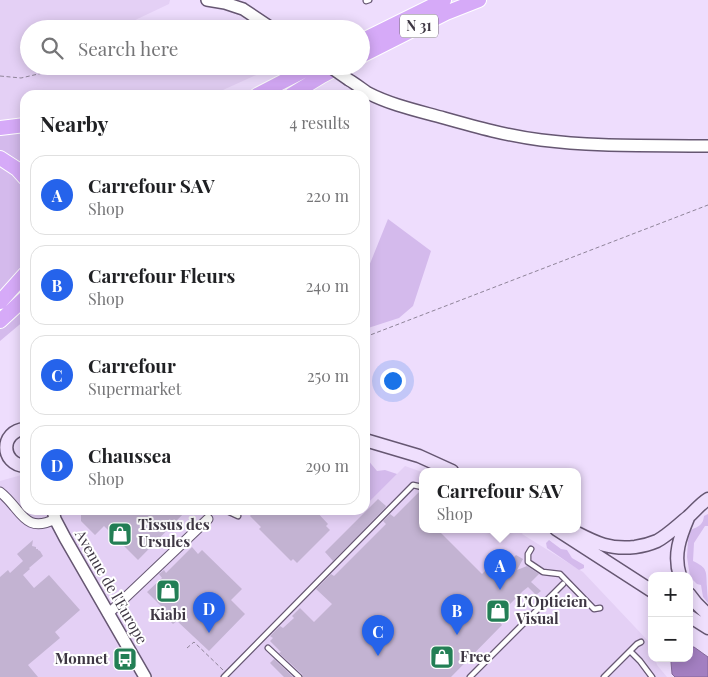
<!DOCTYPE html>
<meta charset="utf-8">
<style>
body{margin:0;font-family:"Playfair Display",serif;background:#f2f2f2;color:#202124}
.controls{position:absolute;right:15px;bottom:15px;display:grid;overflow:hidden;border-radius:10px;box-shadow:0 2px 12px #0003}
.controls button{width:45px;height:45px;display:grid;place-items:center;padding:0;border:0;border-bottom:1px solid #e0e0e0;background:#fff;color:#202124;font:25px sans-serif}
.you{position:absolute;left:392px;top:380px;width:18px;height:18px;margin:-12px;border:4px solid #fff;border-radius:50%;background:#1a73e8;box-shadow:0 0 0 8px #1a73e833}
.badge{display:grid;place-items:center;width:32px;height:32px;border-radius:50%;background:#2563eb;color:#fff;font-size:16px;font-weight:700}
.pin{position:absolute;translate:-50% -41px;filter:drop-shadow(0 1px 2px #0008)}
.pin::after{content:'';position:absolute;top:26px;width:18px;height:15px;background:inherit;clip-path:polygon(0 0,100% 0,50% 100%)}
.popup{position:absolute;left:419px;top:468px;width:162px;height:65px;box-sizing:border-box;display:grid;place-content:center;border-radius:10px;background:#fff;filter:drop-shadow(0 1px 4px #0005);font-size:16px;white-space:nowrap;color:#757577}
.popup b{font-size:19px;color:#202124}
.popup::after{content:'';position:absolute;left:50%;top:100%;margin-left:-10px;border:10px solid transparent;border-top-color:#fff}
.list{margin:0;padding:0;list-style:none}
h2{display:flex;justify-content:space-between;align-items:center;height:65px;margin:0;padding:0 20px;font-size:21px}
h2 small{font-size:16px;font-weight:400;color:#757577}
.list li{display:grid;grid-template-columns:32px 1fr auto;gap:15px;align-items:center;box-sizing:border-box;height:80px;margin:0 10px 10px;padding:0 10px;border:1px solid #e0e0e0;border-radius:15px}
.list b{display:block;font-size:19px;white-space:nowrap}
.list p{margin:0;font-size:16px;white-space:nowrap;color:#757577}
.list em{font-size:16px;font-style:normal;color:#757577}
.icon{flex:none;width:28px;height:28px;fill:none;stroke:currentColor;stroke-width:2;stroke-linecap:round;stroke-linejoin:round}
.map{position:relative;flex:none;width:708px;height:677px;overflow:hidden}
.search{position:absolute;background:#fff;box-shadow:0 2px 12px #0003;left:20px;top:20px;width:350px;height:55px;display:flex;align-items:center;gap:12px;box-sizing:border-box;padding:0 18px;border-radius:28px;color:#757577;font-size:19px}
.panel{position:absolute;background:#fff;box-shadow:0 2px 12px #0003;left:20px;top:90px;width:350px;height:425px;border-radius:15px}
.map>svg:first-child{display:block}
.built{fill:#e4d0f5}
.green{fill:#d4baec}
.water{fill:#a37fc1;stroke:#85699b}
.building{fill:#c3b3d2}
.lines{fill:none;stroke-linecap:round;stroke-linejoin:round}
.service-casing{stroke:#665772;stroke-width:7}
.minor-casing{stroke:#665772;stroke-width:11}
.tertiary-casing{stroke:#665772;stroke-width:14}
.secondary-casing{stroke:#665772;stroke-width:15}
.trunk-casing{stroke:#fff;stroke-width:16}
.path{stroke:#8f8499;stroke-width:1;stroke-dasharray:4 2.5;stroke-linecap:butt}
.service{stroke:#fff;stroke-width:4.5}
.minor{stroke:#fff;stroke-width:9}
.tertiary{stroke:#fff;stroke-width:11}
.secondary{stroke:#efdffd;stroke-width:12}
.trunk{stroke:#d6aaf8;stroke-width:14}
.tertiary-bridge-casing{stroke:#665772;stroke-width:14;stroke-linecap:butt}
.tertiary-bridge{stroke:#fff;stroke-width:11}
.labels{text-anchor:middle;stroke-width:4;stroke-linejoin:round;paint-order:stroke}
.shield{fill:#fff;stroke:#78737b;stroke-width:1}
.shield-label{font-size:14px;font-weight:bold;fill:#3e3743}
.poi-label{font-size:15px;font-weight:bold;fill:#3e3743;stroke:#fff;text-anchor:start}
.street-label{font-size:15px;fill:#3e3743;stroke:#fff}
</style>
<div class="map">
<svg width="708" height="677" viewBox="0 0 708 677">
<rect width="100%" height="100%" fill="#eeddfd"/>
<path class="built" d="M0 0H170L169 4 131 22 129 29H29V66H276L212 95H25V120L0 122Z
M405 466 422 472V529H525L522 534 583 572 651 644 652 658H655L657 665 667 677H0V481L25 474V510H365V506Z"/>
<path class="green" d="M25 120V320L0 341V122Z
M388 219 431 251 413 306 399 318 365 329V276Z
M367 459 377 471 385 470 397 474 365 506V460Z
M708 514V526H705L694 543 693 561C708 568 706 571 707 587 707 592 708 597 708 603L703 597 701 585 697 584 690 577 687 557 688 540 691 530C699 526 703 525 704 516Z
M549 540 561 549 567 550 572 558 584 565V568L579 570 547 548 546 543Z"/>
<path class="water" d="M689 647H694L708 657V677H675L672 674 671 662 674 658H689Z"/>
<path class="building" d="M420 491H422V529H437L482 574 488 568 496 576 516 555 523 559 517 570 527 566 539 574 531 582 541 591 536 595 528 587 523 591 496 618 502 625 451 677H303L302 674 279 653 281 652 270 641 273 638 270 636 280 626 283 628 294 618 292 616 300 608 314 622 332 604 316 589 331 574 334 576 386 524 383 521 390 514 394 517Z
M378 499 386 506 385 508 333 561 325 552Z
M81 510H187L138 560 104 526 95 535 81 521Z
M255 510H315L328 524 326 526 330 530 297 563 293 559 291 561 259 529 261 527 250 516Z
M33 540 32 546 36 547V549H38V550L40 551 43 556 29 568 30 569 23 575 34 588 49 575 80 610 55 632 60 638 28 665 38 677H0V577L8 570 10 573 23 561 17 554Z
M192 547 198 554 202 550 242 589 231 600 245 614 209 651 177 621 173 624 161 612 164 609 147 592 162 578 159 574 164 570 166 573Z
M274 659 293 677H284L270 663Z"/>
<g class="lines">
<g class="service-casing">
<path id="service" d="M366 1 369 0
M225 510 238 516
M531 549 528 554V562L543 572 560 574 594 609 600 608
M268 648 299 677
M630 651 640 661 652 677
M224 677 413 485 422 487
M470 677 563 584
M604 677 637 644 641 642"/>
</g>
<g class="minor-casing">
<path id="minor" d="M0 492C21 508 24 535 55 519
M108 614 208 519"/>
</g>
<g class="tertiary-casing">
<path id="tertiary" d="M207 0 225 3 243 9 273 29
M349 80C356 84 362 89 368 93 391 105 419 111 444 118 476 127 508 136 541 140 596 147 652 145 708 146
M53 510 55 519 65 538 145 677"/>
</g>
<g class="secondary-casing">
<path id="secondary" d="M25 429C0 431 0 464 25 466
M365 440 419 456 452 471
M556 529 652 591
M569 529C593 541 606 550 635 547 642 546 650 544 657 541 668 535 678 525 688 517 695 511 700 504 708 499
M680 576C673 555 680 537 688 518
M689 594 696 603 708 615
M689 616 708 628"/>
</g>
<g class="trunk-casing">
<path id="trunk" d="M361 41 444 0
M361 56 446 13 479 0
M257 95 313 66
M291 95 322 76 341 66
M0 128 25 125
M0 158 17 169 25 178
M0 302 25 274
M0 321 25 298"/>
</g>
<path class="path" d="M0 76 21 78 73 66
M365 337 708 205
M187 648 194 642 223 670"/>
<use href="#service" class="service"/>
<use href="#minor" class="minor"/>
<use href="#tertiary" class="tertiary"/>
<use href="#secondary" class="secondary"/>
<use href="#trunk" class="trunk"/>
<g class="tertiary-bridge-casing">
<path id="tertiary-bridge" d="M329 66 349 80"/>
</g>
<use href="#tertiary-bridge" class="tertiary-bridge"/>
</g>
<defs>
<g id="shop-square" transform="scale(1.25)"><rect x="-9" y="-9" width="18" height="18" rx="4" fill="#237f55" stroke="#fff"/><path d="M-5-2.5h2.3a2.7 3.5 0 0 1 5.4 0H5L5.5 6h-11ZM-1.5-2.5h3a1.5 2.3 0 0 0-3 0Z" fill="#fff"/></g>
<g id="bus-square" transform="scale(1.25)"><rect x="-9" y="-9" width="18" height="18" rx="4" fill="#237f55" stroke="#fff"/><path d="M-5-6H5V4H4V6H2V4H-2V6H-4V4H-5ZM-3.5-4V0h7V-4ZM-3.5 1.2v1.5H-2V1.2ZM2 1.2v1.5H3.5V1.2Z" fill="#fff"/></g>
</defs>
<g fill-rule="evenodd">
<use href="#shop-square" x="120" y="534"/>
<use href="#shop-square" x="168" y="591"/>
<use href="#shop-square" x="498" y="611"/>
<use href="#shop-square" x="442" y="657"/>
<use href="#bus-square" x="125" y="659"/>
</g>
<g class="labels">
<rect class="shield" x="400" y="14.5" width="38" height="23" rx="4"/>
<g class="shield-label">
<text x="419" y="31">N 31</text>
</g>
<g class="poi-label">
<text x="138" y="530">Tissus des<tspan x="138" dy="17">Ursules</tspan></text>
<text x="516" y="607">L’Opticien<tspan x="516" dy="17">Visual</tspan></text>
<text x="168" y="620" text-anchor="middle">Kiabi</text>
<text x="460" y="662">Free</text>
<text x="108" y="664" text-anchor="end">Monnet</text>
</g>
<g class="street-label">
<text transform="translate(111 587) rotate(60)" y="5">Avenue de l'Europe</text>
</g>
</g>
</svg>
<div class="controls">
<button>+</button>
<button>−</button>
</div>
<div class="you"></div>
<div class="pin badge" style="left:500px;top:590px">A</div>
<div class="popup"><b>Carrefour SAV</b>Shop</div>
<div class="pin badge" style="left:457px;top:635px">B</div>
<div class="pin badge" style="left:378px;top:656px">C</div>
<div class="pin badge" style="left:209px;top:633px">D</div>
<div class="search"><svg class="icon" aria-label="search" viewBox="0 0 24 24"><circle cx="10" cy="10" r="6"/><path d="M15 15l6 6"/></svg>Search here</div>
<section class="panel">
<h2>Nearby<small>4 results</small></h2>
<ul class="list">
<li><span class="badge">A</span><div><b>Carrefour SAV</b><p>Shop</p></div><em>220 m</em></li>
<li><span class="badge">B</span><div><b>Carrefour Fleurs</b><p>Shop</p></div><em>240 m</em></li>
<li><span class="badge">C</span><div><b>Carrefour</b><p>Supermarket</p></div><em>250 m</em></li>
<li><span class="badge">D</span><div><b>Chaussea</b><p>Shop</p></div><em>290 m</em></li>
</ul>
</section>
</div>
